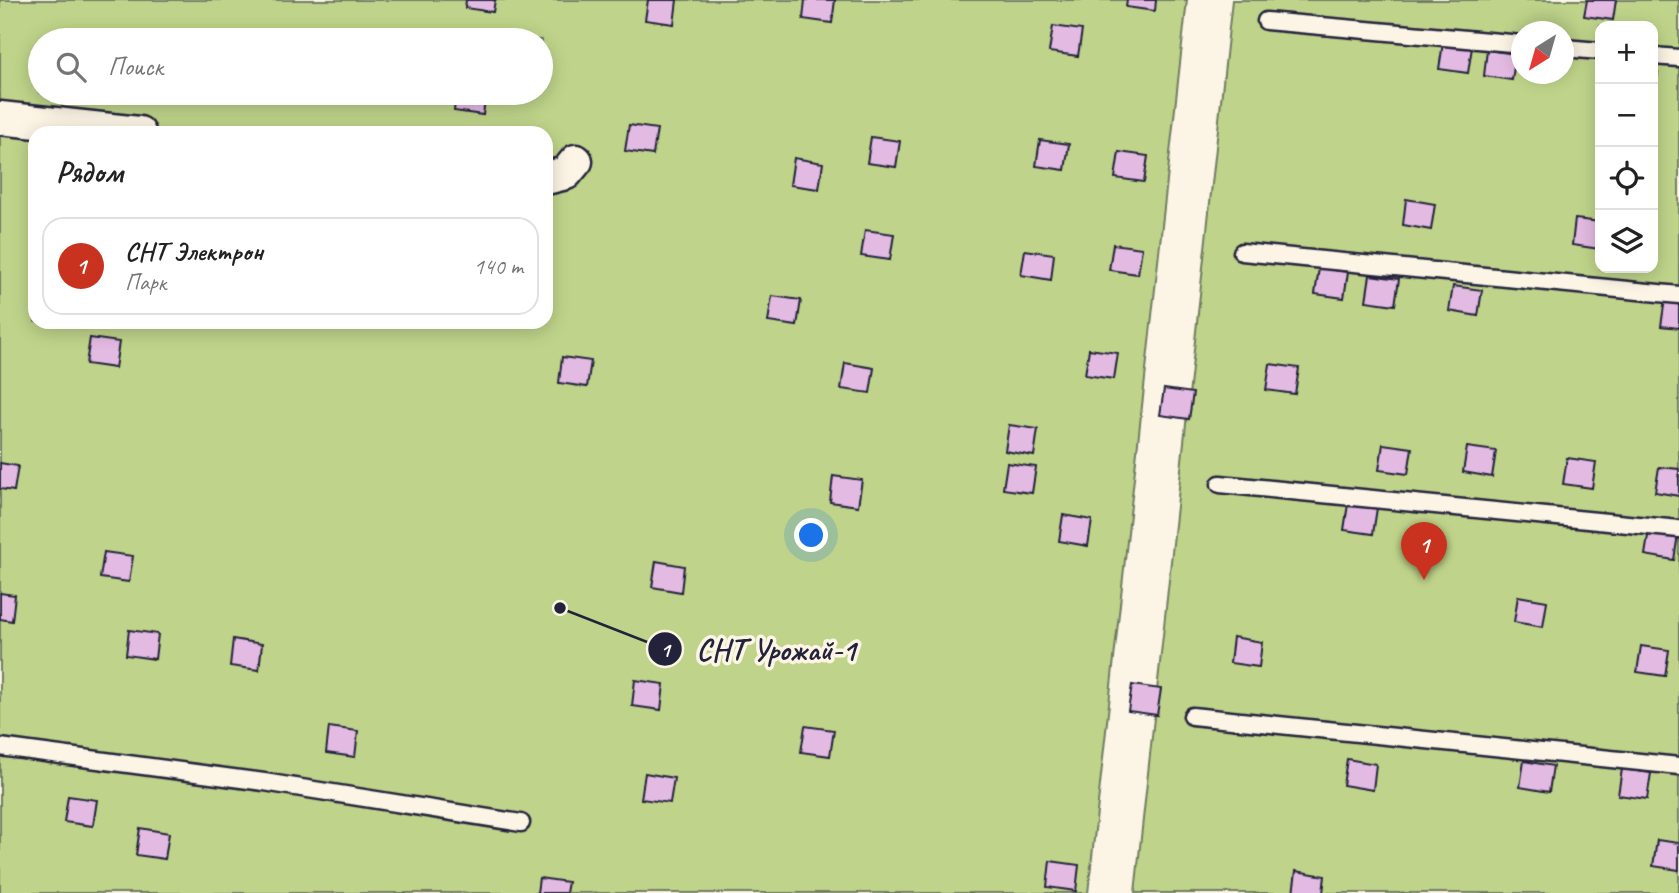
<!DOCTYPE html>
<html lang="ru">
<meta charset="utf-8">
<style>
body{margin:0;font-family:Caveat,sans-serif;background:#f2f2f2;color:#222}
.controls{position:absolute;right:21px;top:21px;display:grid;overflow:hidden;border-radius:14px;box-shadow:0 4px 18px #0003}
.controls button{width:63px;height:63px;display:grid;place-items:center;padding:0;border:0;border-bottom:2px solid #e0e0e0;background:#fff;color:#222;font:35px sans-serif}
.compass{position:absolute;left:1511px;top:21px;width:63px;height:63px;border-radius:50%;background:#fff;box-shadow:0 4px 18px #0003;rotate:217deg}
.you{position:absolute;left:812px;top:536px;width:24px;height:24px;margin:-18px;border:5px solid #fff;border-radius:50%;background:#1a73e8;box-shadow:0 0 0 10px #1a73e833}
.badge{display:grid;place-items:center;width:46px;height:46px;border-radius:50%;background:#c8321e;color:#fff;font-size:23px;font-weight:700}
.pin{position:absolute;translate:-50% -58px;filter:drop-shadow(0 2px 4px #0008)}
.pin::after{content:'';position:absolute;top:37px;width:24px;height:21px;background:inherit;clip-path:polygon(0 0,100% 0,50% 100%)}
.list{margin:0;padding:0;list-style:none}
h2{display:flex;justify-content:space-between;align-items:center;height:91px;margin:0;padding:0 28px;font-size:30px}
h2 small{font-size:23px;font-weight:400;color:#767676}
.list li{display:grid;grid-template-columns:46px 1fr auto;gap:21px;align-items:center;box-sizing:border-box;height:98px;margin:0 14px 14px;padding:0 14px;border:2px solid #e0e0e0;border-radius:21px}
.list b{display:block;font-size:26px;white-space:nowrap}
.list p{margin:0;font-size:23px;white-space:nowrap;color:#767676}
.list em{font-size:23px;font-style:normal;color:#767676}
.icon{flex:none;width:38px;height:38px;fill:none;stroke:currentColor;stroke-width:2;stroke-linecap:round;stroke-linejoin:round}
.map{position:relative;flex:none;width:1679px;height:893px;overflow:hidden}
.search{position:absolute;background:#fff;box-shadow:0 4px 18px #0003;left:28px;top:28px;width:525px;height:77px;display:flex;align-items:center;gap:18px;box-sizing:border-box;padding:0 24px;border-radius:38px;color:#767676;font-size:26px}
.panel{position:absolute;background:#fff;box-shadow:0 4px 18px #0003;left:28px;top:126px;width:525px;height:203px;border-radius:21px}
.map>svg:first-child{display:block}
.green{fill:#bfd48a;stroke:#707b62;stroke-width:2;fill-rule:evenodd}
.building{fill:#e3bae2;stroke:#22223b;stroke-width:2}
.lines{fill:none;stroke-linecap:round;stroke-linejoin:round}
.service-casing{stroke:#22223b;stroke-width:21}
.minor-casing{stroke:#22223b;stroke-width:37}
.service{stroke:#fcf5e5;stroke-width:16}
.minor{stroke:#fcf5e5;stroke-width:32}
.leader{fill:none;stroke:#22223b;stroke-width:2.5}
.callout-dot{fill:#22223b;stroke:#fcf5e5;stroke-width:2.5}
.mark-label{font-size:21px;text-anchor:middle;font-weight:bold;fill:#fff}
.callout-label{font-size:30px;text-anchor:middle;font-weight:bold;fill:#22223b;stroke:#fcf5e5;stroke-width:7;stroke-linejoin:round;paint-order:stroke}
</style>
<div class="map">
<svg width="1679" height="893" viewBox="0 0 1679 893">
<rect width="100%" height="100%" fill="#fcf5e5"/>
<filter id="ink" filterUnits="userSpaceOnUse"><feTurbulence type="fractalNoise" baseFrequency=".0143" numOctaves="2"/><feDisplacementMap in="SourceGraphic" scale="14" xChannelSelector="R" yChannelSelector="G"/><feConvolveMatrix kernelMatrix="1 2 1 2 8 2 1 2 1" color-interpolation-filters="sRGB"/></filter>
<g filter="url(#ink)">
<path class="green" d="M0 0H1187L1088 893H0ZM40 40H541V93H40ZM35 133H546V322H35Z
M1232 0H1679V893H1135ZM1600 26H1653V268H1600ZM1522 32H1564V74H1522Z"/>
<path class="building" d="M466 0H495L493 12 465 8Z
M648 0H677L674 24 645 20Z
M805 0H835L832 23 803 19Z
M1127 0H1156L1155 11 1126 7Z
M1587 0H1616L1613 20 1584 16Z
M1053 26 1082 30 1078 56 1049 52Z
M1443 43 1472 47 1468 73 1439 69Z
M1487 50 1516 54 1512 80 1484 76Z
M1653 72 1658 73 1654 99H1653Z
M456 93H486L483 115 454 111Z
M629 125 657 129 653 155 625 151Z
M871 137 900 141 896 167 867 163Z
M1040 140 1069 144 1065 170 1036 166Z
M1119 152 1148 156 1144 182 1115 178Z
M794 158 823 163 819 189 790 185Z
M1406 199 1435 204 1431 230 1403 225Z
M1575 219 1600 222V249L1572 245Z
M865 230 894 234 890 260 861 256Z
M1113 244 1142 248 1138 274 1109 270Z
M1025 250 1054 254 1051 280 1021 275Z
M1319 268 1348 272 1344 298 1315 294Z
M1370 275 1399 279 1395 305 1366 301Z
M1453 286 1482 290 1478 316 1449 311Z
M772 296 801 300 797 326 768 322Z
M1665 299 1679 302V328L1661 326Z
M90 338 119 342 115 368 86 364Z
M1089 349 1118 353 1114 379 1085 375Z
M562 357 591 361 587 387 559 383Z
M845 363 874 368 870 393 841 389Z
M1270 364 1299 368 1295 394 1266 390Z
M1164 389 1193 393 1189 419 1160 415Z
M1009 425 1038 429 1034 456 1005 451Z
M1383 444 1412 448 1408 474 1379 470Z
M1467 447 1496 451 1492 477 1463 472Z
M1567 458 1596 462 1592 488 1563 484Z
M0 463 18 466 14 491 0 489Z
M1007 463 1036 467 1032 493 1003 489Z
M1659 467 1679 469V496L1655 492Z
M833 476 862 480 858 506 830 502Z
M1348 504 1377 508 1373 534 1344 530Z
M1063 515 1092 520 1088 546 1059 541Z
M1649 530 1678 534 1674 560 1645 555Z
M104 552 133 556 129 582 100 578Z
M656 561 684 566 681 592 652 587Z
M0 593 15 595 12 621 0 619Z
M1518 596 1547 601 1543 627 1514 622Z
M129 630 158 634 155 659 126 655Z
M1233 637 1262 642 1259 667 1230 663Z
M233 639 262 644 259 670 230 666Z
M1641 646 1669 650 1665 676 1637 672Z
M635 680 664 684 661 710 632 706Z
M1132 685 1161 689 1157 715 1128 711Z
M805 726 834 730 830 756 801 752Z
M329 727 358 731 355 757 326 753Z
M1347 759 1376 764 1373 790 1343 785Z
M1524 761 1553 766 1549 792 1520 787Z
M1622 769 1651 773 1647 799 1618 795Z
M645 773 674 778 670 803 641 799Z
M68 796 97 800 93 826 64 822Z
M140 828 169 833 165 859 136 855Z
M1657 840 1679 843V870L1653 866Z
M1050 861 1079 865 1076 891 1047 887Z
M1296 871 1325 876 1323 893H1293Z
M539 878 568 882 566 893H537Z"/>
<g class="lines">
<g class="service-casing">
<path id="service" d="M1266 21 1522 44
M1564 48 1600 51
M1653 56 1679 58
M1242 252 1679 295
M1220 484 1679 529
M1192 716 1679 766
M0 747 264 782 521 823"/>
</g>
<g class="minor-casing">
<path id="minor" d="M0 118 139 133
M546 178 566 173 576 161"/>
</g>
<use href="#service" class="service"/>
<use href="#minor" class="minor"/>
</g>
</g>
<path class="leader" d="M560 608L665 649"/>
<g class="callout-dot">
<circle cx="560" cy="608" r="7"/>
<circle cx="665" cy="649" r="18"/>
</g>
<g class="mark-label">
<text x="665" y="657">1</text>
</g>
<g class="callout-label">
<text x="776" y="660">СНТ Урожай-1</text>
</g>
</svg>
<div class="controls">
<button>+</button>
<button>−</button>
<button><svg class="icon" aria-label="locate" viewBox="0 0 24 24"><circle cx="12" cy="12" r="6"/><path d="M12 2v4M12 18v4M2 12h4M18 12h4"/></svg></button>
<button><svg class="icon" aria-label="layers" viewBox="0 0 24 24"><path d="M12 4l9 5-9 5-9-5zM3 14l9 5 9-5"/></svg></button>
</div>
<svg class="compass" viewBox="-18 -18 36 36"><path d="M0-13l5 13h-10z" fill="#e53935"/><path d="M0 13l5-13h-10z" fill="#767676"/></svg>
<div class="you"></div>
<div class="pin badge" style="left:1424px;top:580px">1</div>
<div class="search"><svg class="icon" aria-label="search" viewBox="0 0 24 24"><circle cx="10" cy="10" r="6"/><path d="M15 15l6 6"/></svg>Поиск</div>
<section class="panel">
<h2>Рядом<small></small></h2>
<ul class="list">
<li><span class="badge">1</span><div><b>СНТ Электрон</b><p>Парк</p></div><em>140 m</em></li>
</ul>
</section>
</div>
